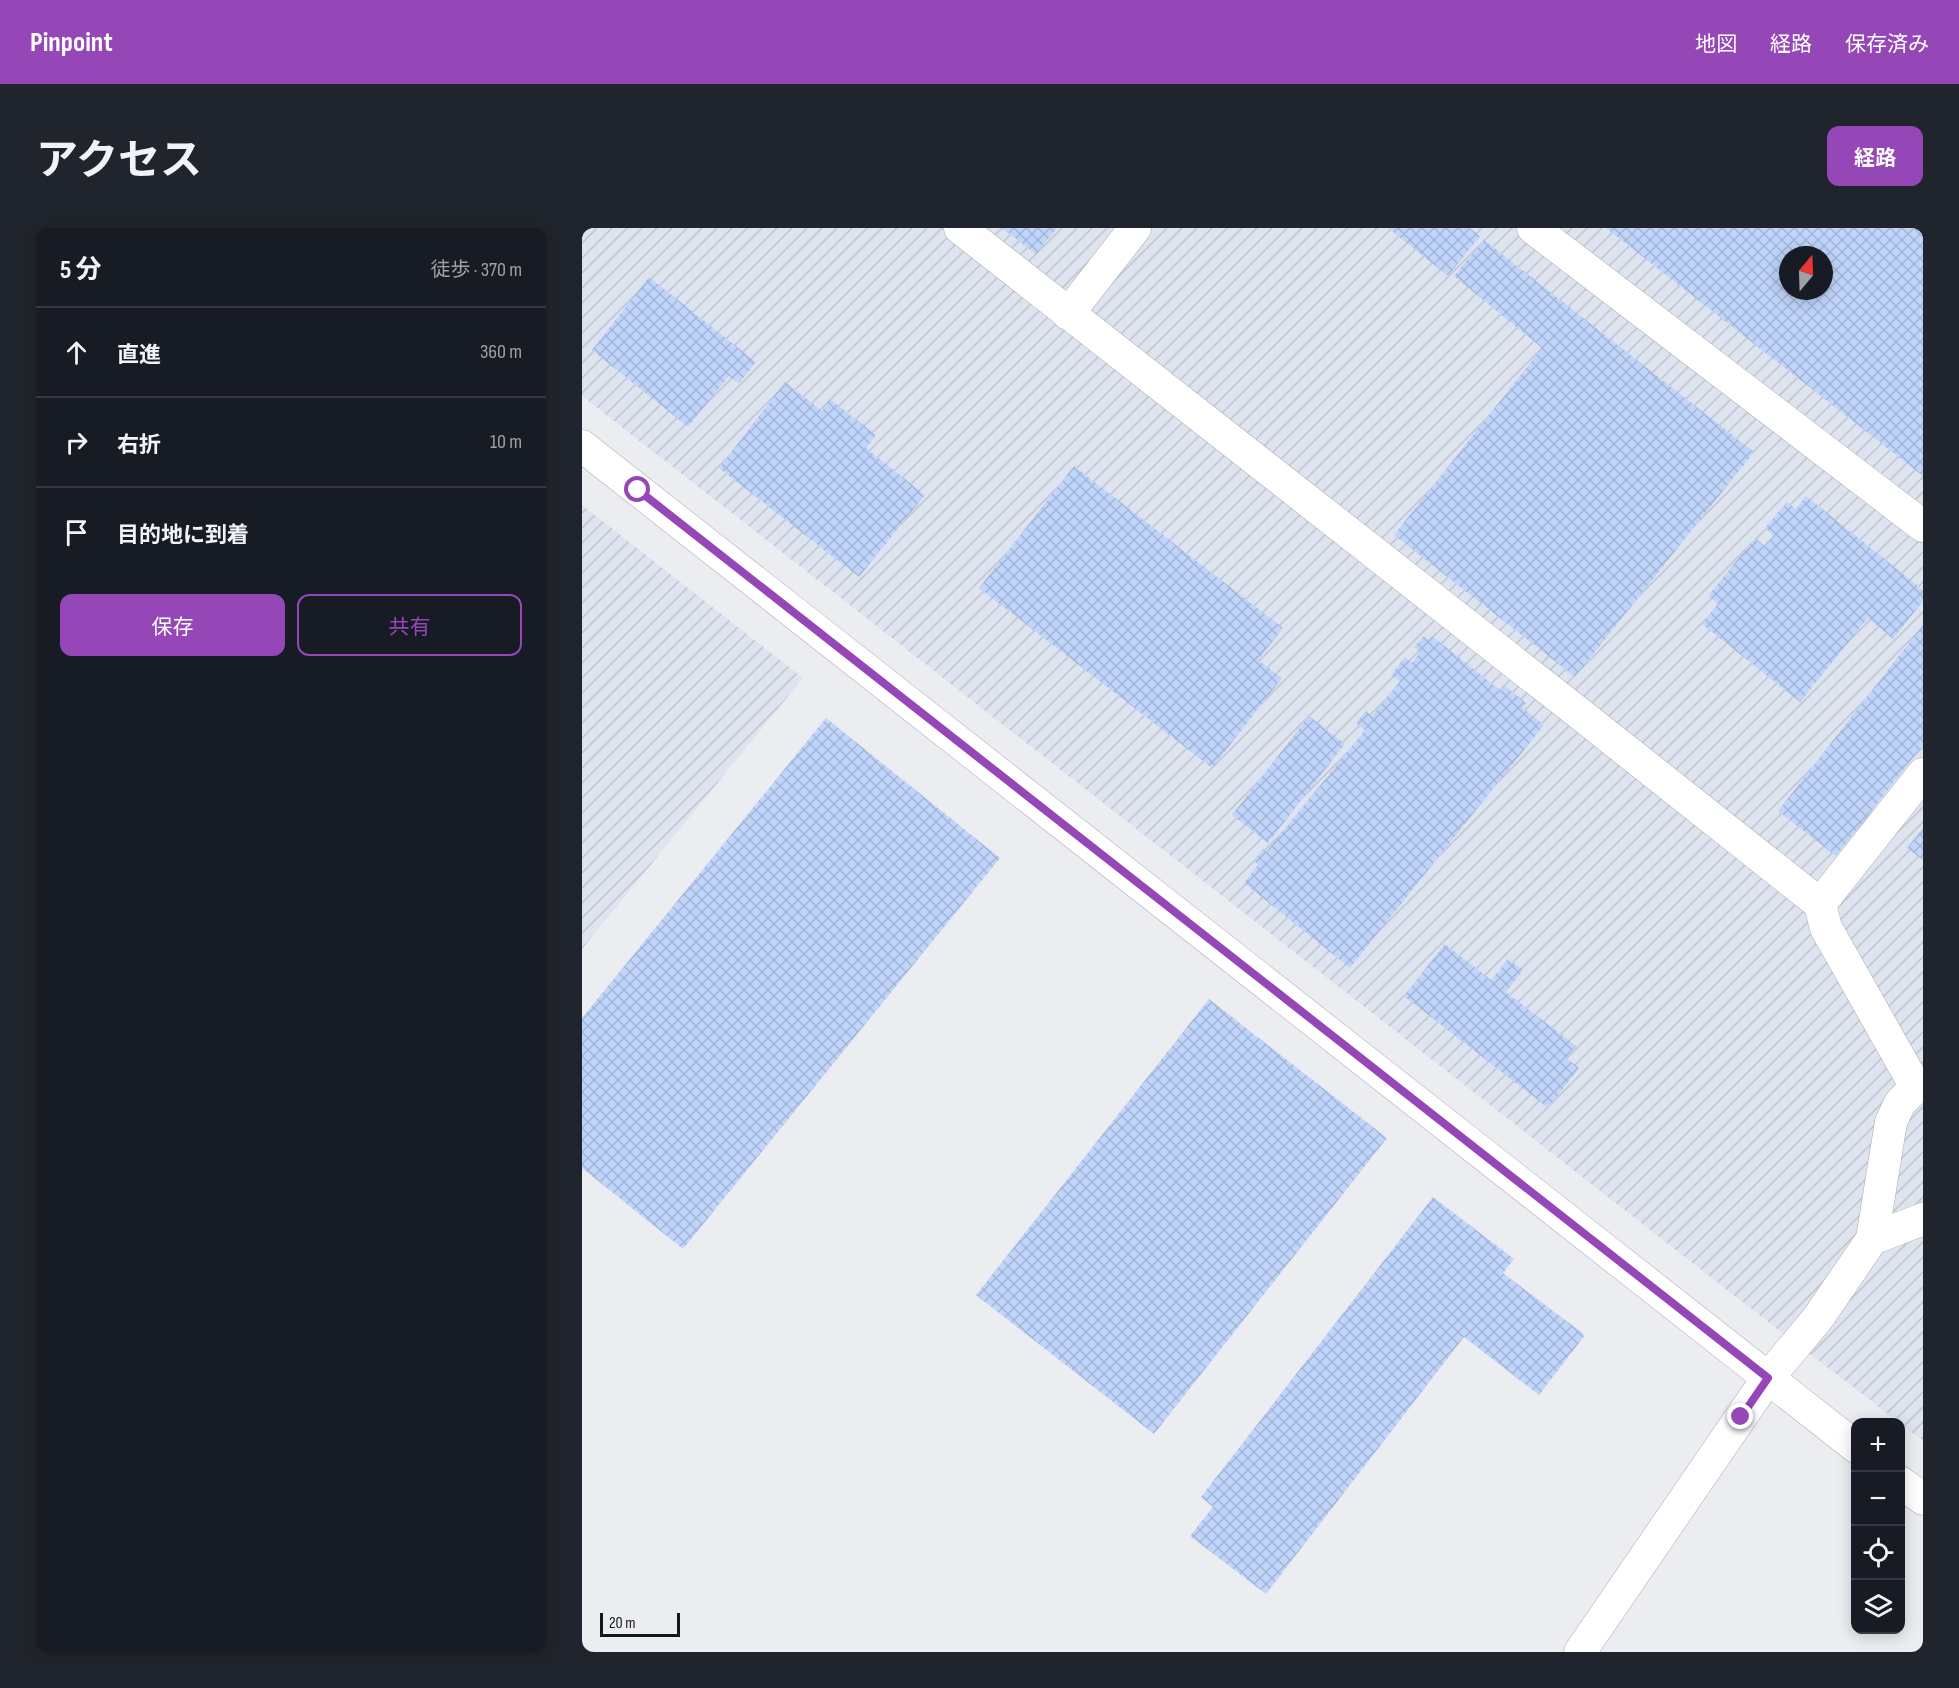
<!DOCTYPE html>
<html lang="ja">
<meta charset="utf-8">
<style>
body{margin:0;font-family:"Sofia Sans Condensed","Noto Sans JP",sans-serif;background:#20242c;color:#f1f3f6}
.controls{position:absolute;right:18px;bottom:18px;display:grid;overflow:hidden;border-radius:12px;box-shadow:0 3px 15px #0003}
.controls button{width:54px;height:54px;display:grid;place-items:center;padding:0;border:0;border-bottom:2px solid #363941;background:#171b24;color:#f1f3f6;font:30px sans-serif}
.compass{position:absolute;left:1197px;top:18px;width:54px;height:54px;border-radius:50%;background:#171b24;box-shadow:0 3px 15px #0003;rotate:19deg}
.scale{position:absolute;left:18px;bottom:15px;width:80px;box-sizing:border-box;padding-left:6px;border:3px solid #161718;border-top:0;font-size:16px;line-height:21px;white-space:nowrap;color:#161718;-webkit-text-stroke:4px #ebedf1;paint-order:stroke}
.stop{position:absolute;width:18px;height:18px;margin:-14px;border:4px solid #9546b7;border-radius:50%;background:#fff}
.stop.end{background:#9546b7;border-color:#fff;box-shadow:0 2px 6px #0008}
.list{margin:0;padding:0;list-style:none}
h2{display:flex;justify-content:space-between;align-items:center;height:78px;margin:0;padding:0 24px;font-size:26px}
h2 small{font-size:20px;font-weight:400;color:#9ea1a6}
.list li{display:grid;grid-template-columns:39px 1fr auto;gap:18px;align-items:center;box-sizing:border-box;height:90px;padding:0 24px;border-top:2px solid #363941}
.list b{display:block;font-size:22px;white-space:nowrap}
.list em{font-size:20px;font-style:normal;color:#9ea1a6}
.actions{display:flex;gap:12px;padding:18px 24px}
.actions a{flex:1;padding:14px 0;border:2px solid #9546b7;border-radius:12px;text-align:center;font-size:21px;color:#9546b7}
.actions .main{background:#9546b7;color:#fff}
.icon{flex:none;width:33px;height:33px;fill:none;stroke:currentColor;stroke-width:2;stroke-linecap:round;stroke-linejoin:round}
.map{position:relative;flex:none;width:1341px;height:1424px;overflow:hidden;border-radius:12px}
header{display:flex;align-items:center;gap:36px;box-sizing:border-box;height:84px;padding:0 30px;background:#9546b7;color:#fff}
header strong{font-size:28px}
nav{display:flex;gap:33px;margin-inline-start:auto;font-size:21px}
.intro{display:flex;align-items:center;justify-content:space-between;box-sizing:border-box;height:144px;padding:0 36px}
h1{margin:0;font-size:42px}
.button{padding:15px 27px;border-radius:12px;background:#9546b7;color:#fff;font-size:21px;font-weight:700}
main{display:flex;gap:36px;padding:0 36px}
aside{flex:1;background:#171b24;border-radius:12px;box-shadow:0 3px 15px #0003}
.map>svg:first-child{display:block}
.industrial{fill:url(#industrial-furrows);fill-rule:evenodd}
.building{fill:url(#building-cross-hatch);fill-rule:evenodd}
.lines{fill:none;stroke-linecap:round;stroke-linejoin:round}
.minor-casing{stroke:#abadb1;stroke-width:33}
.minor{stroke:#fff;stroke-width:32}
.route{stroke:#9546b7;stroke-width:8}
</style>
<header>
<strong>Pinpoint</strong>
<nav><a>地図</a><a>経路</a><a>保存済み</a></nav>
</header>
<div class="intro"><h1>アクセス</h1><a class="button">経路</a></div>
<main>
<aside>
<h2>5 分<small>徒歩 · 370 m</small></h2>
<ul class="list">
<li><svg class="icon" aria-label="ahead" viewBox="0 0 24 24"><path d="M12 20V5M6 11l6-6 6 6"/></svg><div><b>直進</b></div><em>360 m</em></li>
<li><svg class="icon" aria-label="right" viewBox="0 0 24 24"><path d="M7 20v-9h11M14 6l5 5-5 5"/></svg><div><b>右折</b></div><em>10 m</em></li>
<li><svg class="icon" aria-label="arrive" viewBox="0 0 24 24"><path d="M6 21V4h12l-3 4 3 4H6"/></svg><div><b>目的地に到着</b></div></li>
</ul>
<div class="actions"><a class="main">保存</a><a>共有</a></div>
</aside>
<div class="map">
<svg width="1341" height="1424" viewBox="0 0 1341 1424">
<defs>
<pattern id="industrial-furrows" width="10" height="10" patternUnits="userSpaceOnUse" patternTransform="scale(1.5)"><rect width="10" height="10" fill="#dee4ef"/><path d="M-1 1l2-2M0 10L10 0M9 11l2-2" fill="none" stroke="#bec3cc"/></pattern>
<pattern id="building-cross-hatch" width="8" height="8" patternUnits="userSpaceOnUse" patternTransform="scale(1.5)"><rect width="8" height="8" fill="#c0d5fb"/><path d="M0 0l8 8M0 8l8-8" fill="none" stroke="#a4b6d6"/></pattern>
</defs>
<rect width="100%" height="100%" fill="#ebedf1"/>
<path class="industrial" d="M0 0H1341V1213L1154 1069 0 168ZM1206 27H1242V63H1206Z
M0 277 221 450 0 721Z"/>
<path class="building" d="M420 0H475L454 26Z
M806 0H888L898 8 866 48Z
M1024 0H1341V248ZM1206 27H1242V63H1206Z
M902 12 1172 224 993 449 812 307 960 120 872 48Z
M67 49 174 134 157 155 147 148 106 199 10 122Z
M203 154 240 183 248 171 294 207 284 220 343 267 277 349 137 240Z
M492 238 701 400 676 432 700 450 630 540 397 360Z
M1224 268 1341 362V373L1311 411 1286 390 1218 474 1120 396 1136 376 1126 368 1173 310 1183 318 1192 308 1183 300 1205 274 1214 281Z
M1341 397V517L1254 628 1196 583Z
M842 408 847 412 850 408 919 463 923 458 944 475 941 480 962 497 768 740 662 655 676 637 672 633 681 621 684 624 783 502 774 495 784 483 790 488 818 453 809 447 823 429 830 435 838 424 832 419Z
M727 488 763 516 686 615 650 587Z
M244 490 418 630 101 1021 0 940V790Z
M1341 600V632L1325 620Z
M863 716 909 752 926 731 941 742 924 764 994 818 984 830 997 840 966 880 822 768Z
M627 771 805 910 572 1206 394 1067Z
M851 969 932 1031 921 1045 1003 1107 957 1167 882 1109 684 1366 608 1308 631 1279 619 1269Z"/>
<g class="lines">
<g class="minor-casing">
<path id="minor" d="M378 0 993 482 1238 676 1244 700 1334 859
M951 0 1341 298
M486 86 553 0
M0 218 1274 1219
M1238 676 1341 546
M1341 856 1334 859 1318 875 1309 894 1290 1011 1341 991
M1318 1254 1341 1271
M998 1424 1159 1189 1186 1150 1236 1090 1290 1011"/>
</g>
<use href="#minor" class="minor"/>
</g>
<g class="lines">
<path class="route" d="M56 262 1186 1150 1159 1189"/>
</g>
</svg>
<div class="controls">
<button>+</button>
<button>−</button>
<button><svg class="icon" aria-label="locate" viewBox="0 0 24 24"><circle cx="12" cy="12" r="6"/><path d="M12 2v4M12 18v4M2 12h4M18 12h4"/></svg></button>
<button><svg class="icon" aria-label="layers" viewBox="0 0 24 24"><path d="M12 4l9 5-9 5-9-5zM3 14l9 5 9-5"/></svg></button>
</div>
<svg class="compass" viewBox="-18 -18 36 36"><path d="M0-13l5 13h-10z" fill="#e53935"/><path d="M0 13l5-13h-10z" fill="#9ea1a6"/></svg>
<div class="scale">20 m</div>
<div class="stop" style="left:56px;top:262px"></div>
<div class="stop end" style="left:1159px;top:1189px"></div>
</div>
</main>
